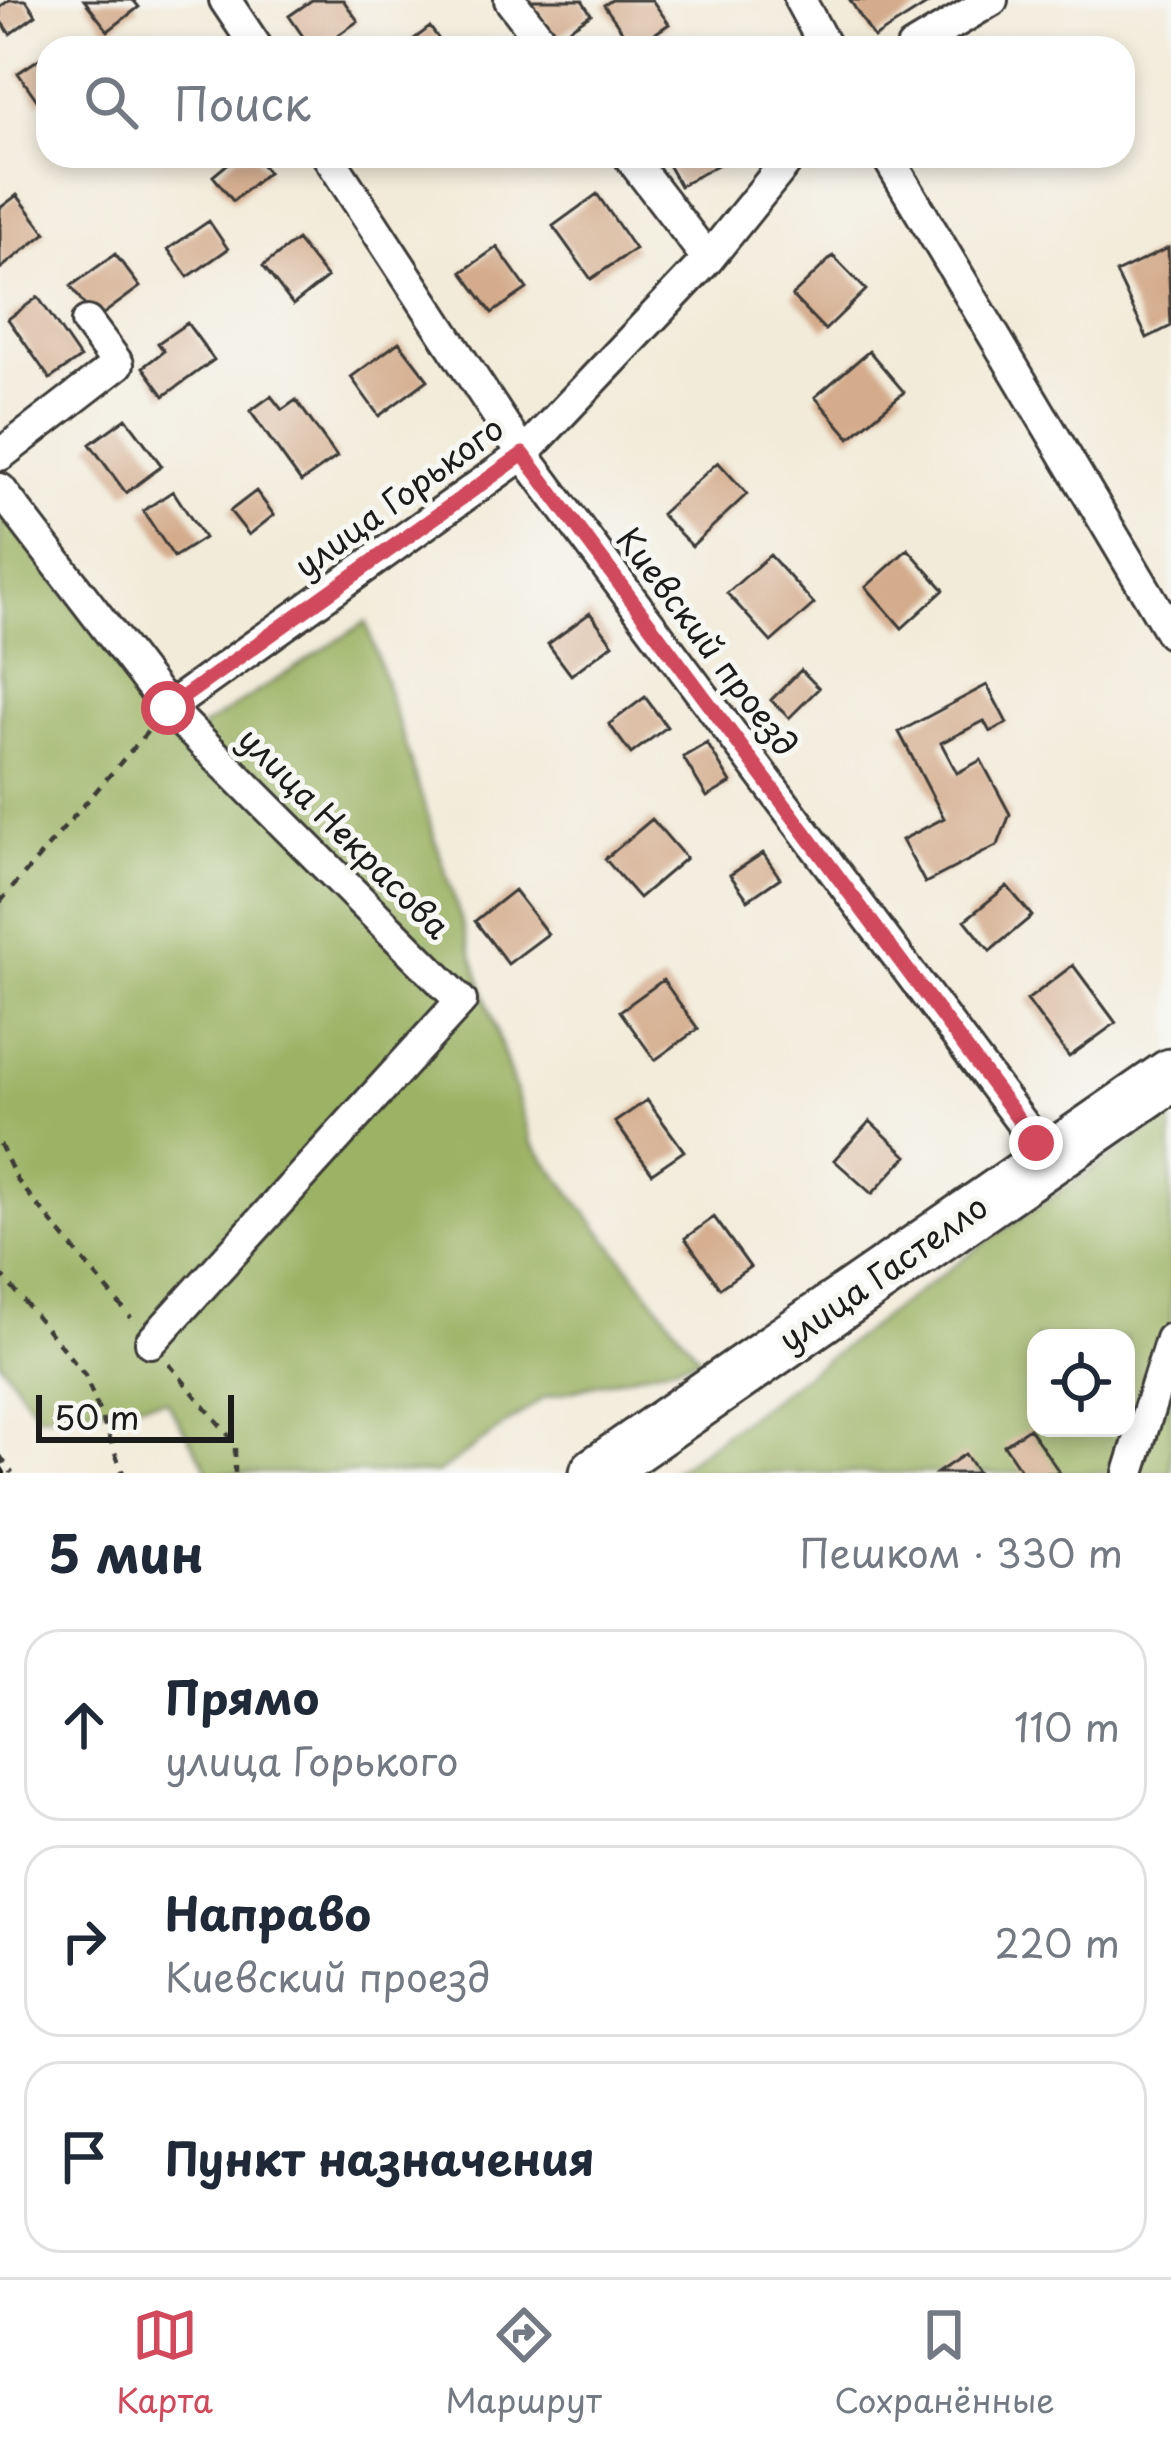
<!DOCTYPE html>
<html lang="ru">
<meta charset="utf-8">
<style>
body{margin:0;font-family:"Playpen Sans",sans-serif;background:#f2f2f3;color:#1f2937}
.controls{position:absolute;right:36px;bottom:36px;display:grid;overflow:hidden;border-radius:24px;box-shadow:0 6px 18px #0003}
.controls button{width:108px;height:108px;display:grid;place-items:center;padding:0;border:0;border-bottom:3px solid #e0e1e3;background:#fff;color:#1f2937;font:60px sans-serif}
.scale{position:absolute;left:36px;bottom:30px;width:198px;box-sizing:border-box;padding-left:12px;border:6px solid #1c1c1c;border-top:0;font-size:33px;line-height:42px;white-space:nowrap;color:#1c1c1c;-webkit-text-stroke:9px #f6f6f2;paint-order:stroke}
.stop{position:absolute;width:36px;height:36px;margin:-27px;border:9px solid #d1495b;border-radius:50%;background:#fff}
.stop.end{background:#d1495b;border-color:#fff;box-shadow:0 3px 12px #0008}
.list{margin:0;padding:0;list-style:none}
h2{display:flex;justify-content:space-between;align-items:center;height:156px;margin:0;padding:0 48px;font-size:51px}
h2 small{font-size:39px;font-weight:400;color:#747a83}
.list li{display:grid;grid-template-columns:78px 1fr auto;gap:36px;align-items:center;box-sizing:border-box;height:192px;margin:0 24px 24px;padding:0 24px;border:3px solid #e0e1e3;border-radius:36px}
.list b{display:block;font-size:45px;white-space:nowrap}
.list p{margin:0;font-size:39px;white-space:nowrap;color:#747a83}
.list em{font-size:39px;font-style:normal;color:#747a83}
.icon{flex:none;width:66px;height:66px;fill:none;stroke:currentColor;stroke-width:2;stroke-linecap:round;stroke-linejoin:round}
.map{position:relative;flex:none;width:1171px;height:1473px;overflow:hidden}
.search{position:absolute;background:#fff;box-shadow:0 6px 18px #0003;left:36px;right:36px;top:36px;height:132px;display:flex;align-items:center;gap:30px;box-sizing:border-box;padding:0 42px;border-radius:36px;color:#747a83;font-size:45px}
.sheet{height:804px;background:#fff}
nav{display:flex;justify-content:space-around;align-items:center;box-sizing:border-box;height:168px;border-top:3px solid #e0e1e3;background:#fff;font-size:33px;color:#747a83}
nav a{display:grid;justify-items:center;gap:6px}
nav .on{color:#d1495b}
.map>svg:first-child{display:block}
.forest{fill:#9cb365;stroke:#5c6840;stroke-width:3;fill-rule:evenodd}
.building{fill:#d4ac8c}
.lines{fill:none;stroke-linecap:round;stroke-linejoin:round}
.street-casing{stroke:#3c3b38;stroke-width:36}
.primary-casing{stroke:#3c3b38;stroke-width:57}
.path{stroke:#3c3b38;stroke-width:4.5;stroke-dasharray:9 9;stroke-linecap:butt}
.street{stroke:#fff;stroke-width:30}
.primary{stroke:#fff;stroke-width:51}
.rail{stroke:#1c1c1c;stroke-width:8}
.route{stroke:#d1495b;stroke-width:15}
.labels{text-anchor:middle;stroke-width:10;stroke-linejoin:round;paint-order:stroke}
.street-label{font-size:33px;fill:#1c1c1c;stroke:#f6f6f2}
</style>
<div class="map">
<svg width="1171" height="1473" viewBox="0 0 1171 1473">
<rect width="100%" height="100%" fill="#f6f6f2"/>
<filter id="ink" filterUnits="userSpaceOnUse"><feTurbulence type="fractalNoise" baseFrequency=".00833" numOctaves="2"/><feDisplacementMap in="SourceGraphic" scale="24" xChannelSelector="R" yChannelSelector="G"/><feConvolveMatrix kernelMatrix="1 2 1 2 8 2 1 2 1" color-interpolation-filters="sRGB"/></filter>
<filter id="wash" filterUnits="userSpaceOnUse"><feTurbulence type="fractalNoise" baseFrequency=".004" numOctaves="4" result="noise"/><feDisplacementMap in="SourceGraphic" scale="48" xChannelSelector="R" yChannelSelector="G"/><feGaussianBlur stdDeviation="2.7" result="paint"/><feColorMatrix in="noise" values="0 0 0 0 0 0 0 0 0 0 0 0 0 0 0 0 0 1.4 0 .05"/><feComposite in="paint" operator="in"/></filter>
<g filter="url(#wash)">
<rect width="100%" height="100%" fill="#f2ebd9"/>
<path class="forest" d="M0 506 178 743 366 622 532 1143 700 1358 543 1398 438 1473H210L166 1400 38 1415 0 1361Z
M1171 1116V1473H671L989 1240ZM1036 1338H1126V1428H1036Z"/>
<g id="blocks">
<path class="building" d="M9 0H26L36 15 10 34 0 20V7Z
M84 0H133L139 7 108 31Z
M312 0H343L358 21 320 48H311L289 16Z
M530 0H582L591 14 556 38Z
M612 0H652L669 24 634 48 604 5Z
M850 0H934L874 38Z
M430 27 445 48H402Z
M48 53V97L39 103 18 73Z
M237 156H254L268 172 233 201 213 176Z
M663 156H717L721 163 680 186Z
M597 194 635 249 591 279 553 226Z
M17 195 46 233 0 269V208Z
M209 221 228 249 188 277 168 249Z
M297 240 327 278 293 305 263 266Z
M497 247 527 289 492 313 462 272Z
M1168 248 1171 326 1147 338 1116 273Z
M115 254 140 287 95 320 71 286Z
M833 256 866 290 825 330 792 296Z
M38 297 80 358 50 379 8 319Z
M187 323 214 360 164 396 143 367 164 351 158 343Z
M399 342 428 380 379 416 351 377Z
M869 351 904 392 850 438 815 397Z
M271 396 282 410 296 400 337 457 301 482 250 411Z
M126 418 162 466 126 493 90 444Z
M718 462 747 494 692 546 661 514Z
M173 491 204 538 174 557 143 511Z
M256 491 274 515 249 535 230 511Z
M908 549 944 590 902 628 866 587Z
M770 555 814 604 771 642 727 593Z
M590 613 613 644 571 675 548 644Z
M801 670 819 688 789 718 771 700Z
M987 685 1007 723 990 732 984 721 941 743 957 773 981 760 1010 814 998 845 925 883 902 840 944 818 899 732Z
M645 697 667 727 631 754 609 724Z
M707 743 731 783 707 797 683 757Z
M652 819 686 858 639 898 605 859Z
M763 853 780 878 748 900 730 875Z
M1007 886 1032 916 990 951 965 920Z
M514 890 548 934 508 964 475 921Z
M1073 965 1116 1023 1069 1057 1027 1000Z
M663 980 698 1029 655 1060 620 1011Z
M647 1100 684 1151 652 1173 615 1122Z
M870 1121 907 1156 872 1194 834 1160Z
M714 1217 750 1267 720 1288 685 1238Z
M1029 1428 1060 1473H1023L1004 1445Z
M965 1454 978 1473H937Z"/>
</g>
</g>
<g filter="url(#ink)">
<use href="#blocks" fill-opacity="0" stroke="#3c3b38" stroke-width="3"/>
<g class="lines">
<g class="street-casing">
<path id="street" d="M225 0 257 48
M510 0 547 48
M800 0 826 48
M912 48 992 0
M328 156 523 454 1048 1158
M629 156 708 259
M887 156 1171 633
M0 455 118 364 87 322
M0 489 168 708 461 1001 151 1342
M168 708 523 454 708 259 791 156
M1129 1473 1171 1339"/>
</g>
<g class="primary-casing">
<path id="primary" d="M596 1473 1171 1075"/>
</g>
<path class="path" d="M0 902 148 731
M0 1144 17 1180 131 1318
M0 1273 85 1375 123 1473
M169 1364 235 1443V1473
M0 1456 12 1473"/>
<use href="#street" class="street"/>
<use href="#primary" class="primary"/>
<path class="rail" d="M0 1470 2 1473"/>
</g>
</g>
<g class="lines" filter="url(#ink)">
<path class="route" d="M168 708 523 454 1036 1143"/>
</g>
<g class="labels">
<g class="street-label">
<text transform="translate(399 497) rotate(-36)" y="12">улица Горького</text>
<text transform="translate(707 642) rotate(53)" y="12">Киевский проезд</text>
<text transform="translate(344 833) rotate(45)" y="12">улица Некрасова</text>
<text transform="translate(883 1273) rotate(-35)" y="12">улица Гастелло</text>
</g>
</g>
</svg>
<div class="controls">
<button><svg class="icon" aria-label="locate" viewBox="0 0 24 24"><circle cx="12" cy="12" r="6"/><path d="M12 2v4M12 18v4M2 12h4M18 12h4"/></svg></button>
</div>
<div class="scale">50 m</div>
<div class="stop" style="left:168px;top:708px"></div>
<div class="stop end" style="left:1036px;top:1143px"></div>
<div class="search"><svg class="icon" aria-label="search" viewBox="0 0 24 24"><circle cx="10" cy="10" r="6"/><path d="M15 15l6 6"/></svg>Поиск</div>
</div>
<section class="sheet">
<h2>5 мин<small>Пешком · 330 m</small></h2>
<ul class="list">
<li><svg class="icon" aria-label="ahead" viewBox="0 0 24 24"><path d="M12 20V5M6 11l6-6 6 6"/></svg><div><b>Прямо</b><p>улица Горького</p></div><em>110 m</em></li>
<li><svg class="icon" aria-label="right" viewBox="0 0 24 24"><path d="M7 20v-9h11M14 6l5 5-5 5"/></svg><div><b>Направо</b><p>Киевский проезд</p></div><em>220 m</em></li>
<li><svg class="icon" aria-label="arrive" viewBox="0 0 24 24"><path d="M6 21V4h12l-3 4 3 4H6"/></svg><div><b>Пункт назначения</b></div></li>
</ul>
</section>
<nav>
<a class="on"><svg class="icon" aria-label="map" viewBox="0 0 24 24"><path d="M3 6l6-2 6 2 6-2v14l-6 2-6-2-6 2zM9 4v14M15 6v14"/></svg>Карта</a>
<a><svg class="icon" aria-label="directions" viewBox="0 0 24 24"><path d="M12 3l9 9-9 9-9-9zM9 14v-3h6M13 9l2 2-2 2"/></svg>Маршрут</a>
<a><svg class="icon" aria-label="saved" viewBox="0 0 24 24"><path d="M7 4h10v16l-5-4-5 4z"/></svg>Сохранённые</a>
</nav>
